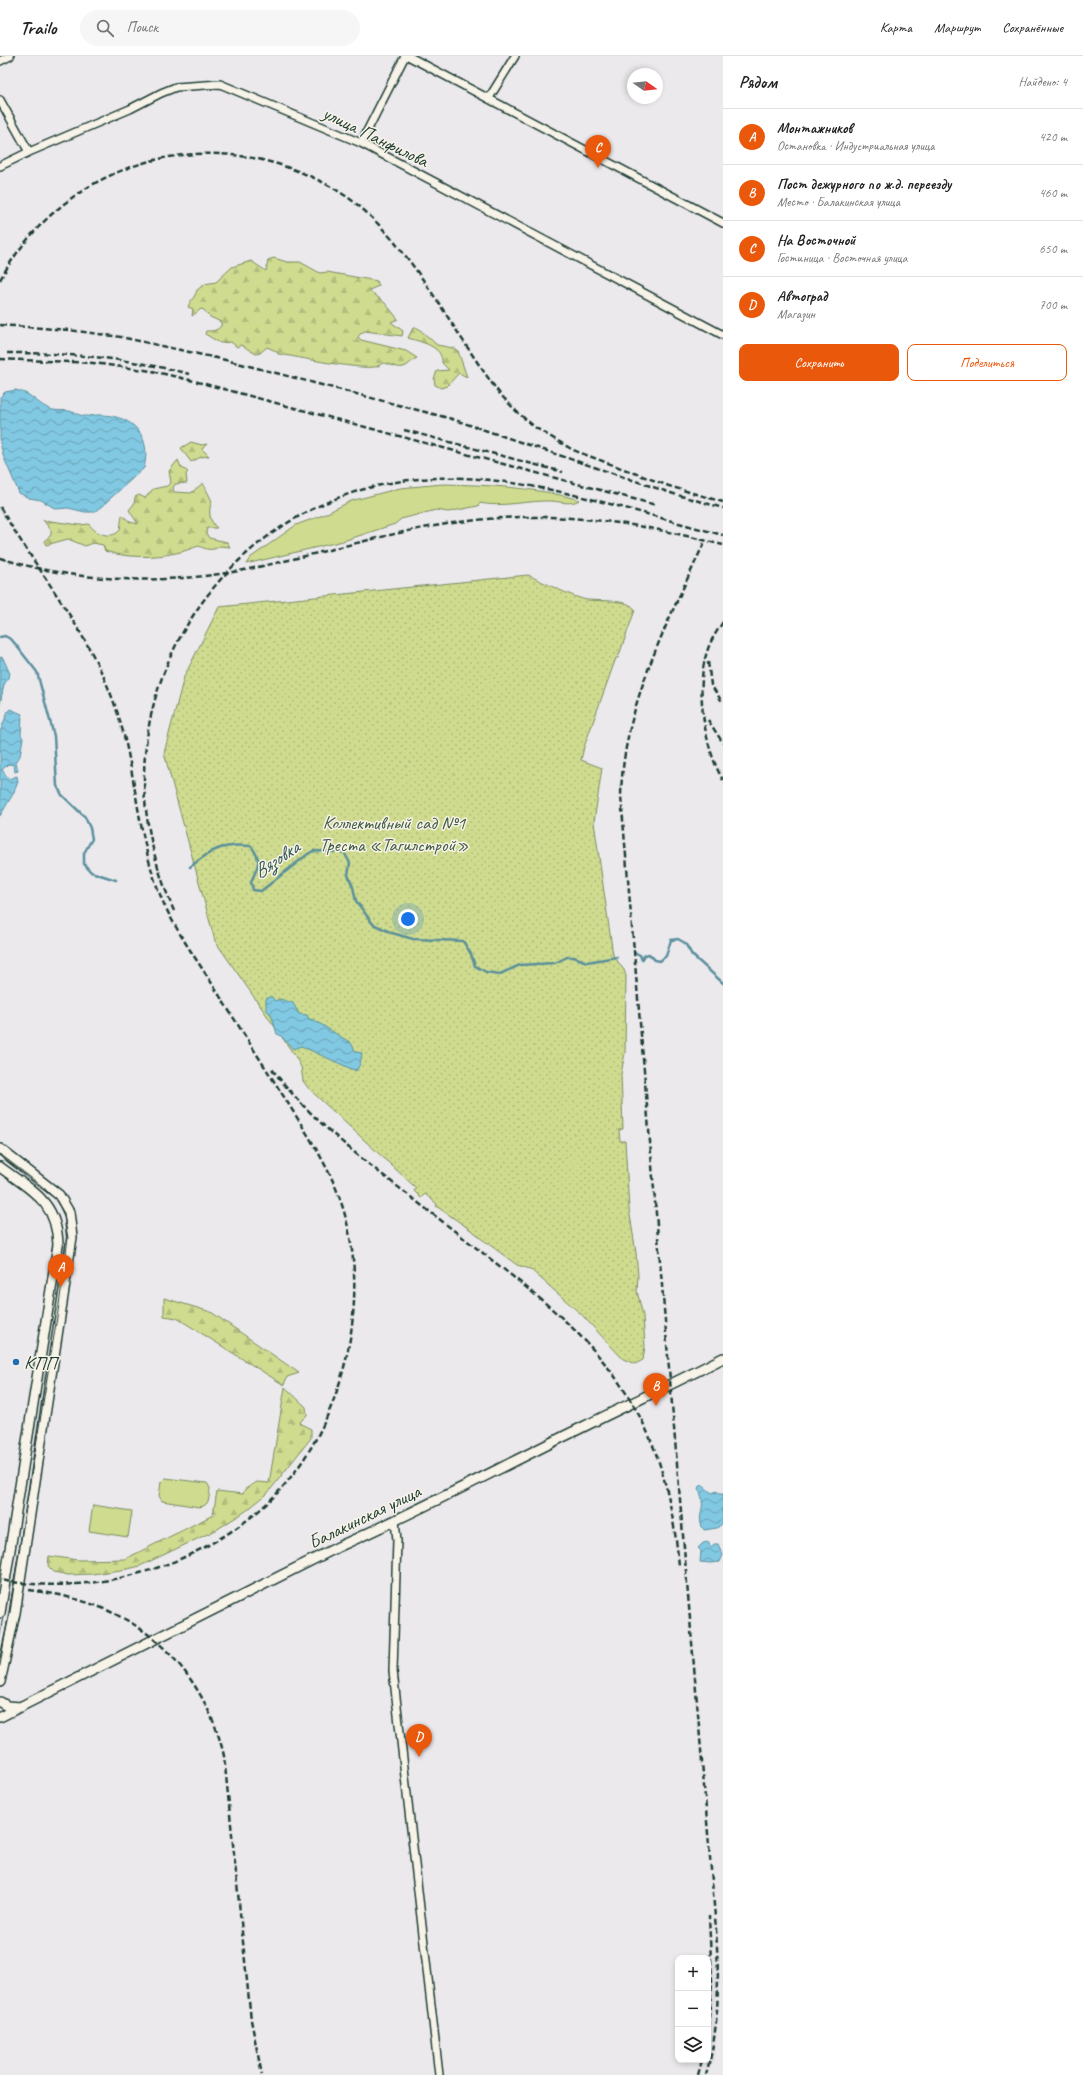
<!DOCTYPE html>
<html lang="ru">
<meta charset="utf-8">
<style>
body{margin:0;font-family:Caveat,sans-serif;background:#f6f6f6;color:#222}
.controls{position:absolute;right:12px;bottom:12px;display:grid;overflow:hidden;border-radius:8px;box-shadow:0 2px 6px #0003}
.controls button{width:36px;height:36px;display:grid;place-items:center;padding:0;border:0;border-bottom:1px solid #e0e0e0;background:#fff;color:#222;font:20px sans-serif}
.compass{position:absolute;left:627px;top:12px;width:36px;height:36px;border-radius:50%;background:#fff;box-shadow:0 2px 6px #0003;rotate:104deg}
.you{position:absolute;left:408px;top:863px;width:14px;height:14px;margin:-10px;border:3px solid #fff;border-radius:50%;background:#1a73e8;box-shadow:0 0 0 6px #1a73e833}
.badge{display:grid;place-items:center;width:26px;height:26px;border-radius:50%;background:#ea580c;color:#fff;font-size:13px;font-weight:700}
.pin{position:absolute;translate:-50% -33px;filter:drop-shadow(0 1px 2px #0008)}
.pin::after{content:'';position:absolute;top:21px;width:14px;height:12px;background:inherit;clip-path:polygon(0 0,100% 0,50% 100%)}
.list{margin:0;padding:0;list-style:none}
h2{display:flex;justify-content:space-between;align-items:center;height:52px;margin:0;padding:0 16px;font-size:17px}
h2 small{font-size:13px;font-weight:400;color:#767676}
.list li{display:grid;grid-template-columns:26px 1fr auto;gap:12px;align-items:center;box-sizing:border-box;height:56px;padding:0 16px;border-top:1px solid #e0e0e0}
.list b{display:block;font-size:15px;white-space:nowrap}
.list p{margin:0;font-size:13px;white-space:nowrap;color:#767676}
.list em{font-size:13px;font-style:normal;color:#767676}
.actions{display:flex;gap:8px;padding:12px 16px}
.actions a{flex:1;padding:9px 0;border:1px solid #ea580c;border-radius:8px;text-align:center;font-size:14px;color:#ea580c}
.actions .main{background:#ea580c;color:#fff}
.icon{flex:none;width:22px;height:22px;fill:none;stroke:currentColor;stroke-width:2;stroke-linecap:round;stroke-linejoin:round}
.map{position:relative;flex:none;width:723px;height:2019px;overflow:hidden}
header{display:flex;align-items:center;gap:24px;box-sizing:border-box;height:56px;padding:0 20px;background:#fff;border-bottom:1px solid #e0e0e0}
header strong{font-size:19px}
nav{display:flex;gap:22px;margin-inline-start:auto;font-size:14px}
.search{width:280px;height:36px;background:#f6f6f6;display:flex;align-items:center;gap:10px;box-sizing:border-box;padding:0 14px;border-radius:22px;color:#767676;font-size:15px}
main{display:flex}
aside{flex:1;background:#fff}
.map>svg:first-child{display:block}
.green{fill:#cfdb8e;stroke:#778c61}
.forest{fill:url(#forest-firs);stroke:#778c61}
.garden{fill:url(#garden-dots);stroke:#778c61}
.water{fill:url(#water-waves);stroke:#5a909c}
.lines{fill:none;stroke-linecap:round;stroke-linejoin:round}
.stream{stroke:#5a909c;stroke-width:2.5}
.street-casing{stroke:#1f3d34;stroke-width:10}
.secondary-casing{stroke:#1f3d34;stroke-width:12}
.street{stroke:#f7f3e8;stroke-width:7}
.secondary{stroke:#f7f3e8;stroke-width:9}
.tram{stroke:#1f3d34;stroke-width:1}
.rail{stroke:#1f3d34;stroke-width:2.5;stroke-dasharray:6 3;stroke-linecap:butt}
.poi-dot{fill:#1f6fb2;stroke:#f7f3e8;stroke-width:1.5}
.labels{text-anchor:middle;stroke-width:3;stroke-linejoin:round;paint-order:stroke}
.street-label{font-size:19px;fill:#1f3d34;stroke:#f7f3e8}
.park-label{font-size:19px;fill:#425d46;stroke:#f7f3e8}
.poi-label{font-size:19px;fill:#1f3d34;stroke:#f7f3e8;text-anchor:start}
.water-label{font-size:20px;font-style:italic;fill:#335957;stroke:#f7f3e8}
</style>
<header>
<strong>Trailo</strong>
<div class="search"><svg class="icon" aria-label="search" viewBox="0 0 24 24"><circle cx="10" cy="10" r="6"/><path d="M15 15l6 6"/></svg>Поиск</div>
<nav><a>Карта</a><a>Маршрут</a><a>Сохранённые</a></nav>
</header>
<main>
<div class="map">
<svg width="723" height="2019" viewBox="0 0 723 2019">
<defs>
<pattern id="forest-firs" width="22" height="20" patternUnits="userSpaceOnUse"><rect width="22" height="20" fill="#cfdb8e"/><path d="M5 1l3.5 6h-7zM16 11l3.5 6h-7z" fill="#b1bd7b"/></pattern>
<pattern id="garden-dots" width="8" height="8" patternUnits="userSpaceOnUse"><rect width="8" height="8" fill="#cfdb8e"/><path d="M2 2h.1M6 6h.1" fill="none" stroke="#b1bd7b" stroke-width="1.8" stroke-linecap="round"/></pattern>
<pattern id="water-waves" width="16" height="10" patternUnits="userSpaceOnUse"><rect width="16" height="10" fill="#81c8e2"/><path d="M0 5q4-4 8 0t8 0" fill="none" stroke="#69a4b8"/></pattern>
</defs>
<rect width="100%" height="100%" fill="#ece9ed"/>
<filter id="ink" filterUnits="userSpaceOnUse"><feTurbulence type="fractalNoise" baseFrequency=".025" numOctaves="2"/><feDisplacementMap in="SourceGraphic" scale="8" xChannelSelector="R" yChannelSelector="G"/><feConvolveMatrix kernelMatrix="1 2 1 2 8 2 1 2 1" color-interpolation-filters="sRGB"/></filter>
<g filter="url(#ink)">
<path class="green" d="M443 428C488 429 536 431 580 444 570 449 562 446 552 445 530 444 500 452 480 447L478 450 448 456 436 454 401 463 395 468 343 485 246 508 250 502 296 469 323 459 351 445 400 432Z
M165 1422 207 1427 210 1432C209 1441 210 1450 199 1451L162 1445 159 1440 161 1426Z
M93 1449 132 1455 128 1481 89 1475Z"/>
<path class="forest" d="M274 202 287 206H300L320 217 327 216 377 225 379 230 369 234 385 247 398 263 391 266 403 275 402 280 365 275 361 277 358 281 361 284 406 295 417 302C412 304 411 307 406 310 399 314 391 308 383 307 381 308 380 309 378 310 367 316 293 300 278 298L276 295 267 291 260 297 256 298 241 289 237 291 231 286 220 287 205 278 206 275C213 275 216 275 221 270V266L210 261 204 254 201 253 192 260 193 253 188 251C190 244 195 242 197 234L205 228 216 226 232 211 251 205 266 215 268 204Z
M413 272H418L437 289 453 292 458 295 467 321 459 317 447 330 441 332 435 329 434 323 437 315 449 314 442 307C443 290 421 286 408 282Z
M191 386 202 389 207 388 202 393 209 400 201 401 191 406 181 392Z
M178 404 181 411 188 416 186 418 187 427 175 428 173 432 174 436 191 437 203 427 212 445C208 455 209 465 217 472H207L206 477 209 482 227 486 230 491 220 490C214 495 206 494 199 490 191 492 184 496 176 497 155 502 125 502 105 495L103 489 93 487 85 490 68 483 46 489 44 485 51 479V474L43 464 80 469 89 468C95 478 112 484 120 474L122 459 130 466 138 468 129 454 134 448 135 441 139 439 145 442 153 433 167 430 171 427 169 415Z
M164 1242 211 1256 299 1317 287 1321 284 1329 177 1262 164 1260Z
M285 1331 306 1351 307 1359 299 1367 311 1373V1382L267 1438 246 1455 216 1474 140 1510 128 1513 92 1518 68 1519 54 1516 48 1510 49 1500 78 1504 125 1503 213 1459 217 1435 243 1438 245 1433 257 1426 269 1427Z"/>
<path class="garden" d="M528 519C541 525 576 543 588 544 599 545 631 543 635 554L618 602H616L584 691 581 704 602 712 594 766 613 899 624 914 626 920 625 997 621 1018 623 1073 619 1074 620 1085H625L629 1153 636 1197 638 1220 637 1235 643 1260 645 1290 643 1304 635 1308 623 1303 582 1259 530 1213 517 1209 479 1181 478 1179 436 1150 437 1148 425 1138 421 1142 414 1135 416 1132 309 1033 303 1025 301 1011 295 1000 215 885 164 697 184 621 219 551Z"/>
<path class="water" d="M16 334C34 338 38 350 53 354 58 355 64 354 69 355 74 356 78 359 84 360 90 361 96 358 102 359 134 360 152 381 144 412L102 450 94 456H85L68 452 56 453 41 444 29 442 19 437 4 402 0 387V341L5 336Z
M0 601 3 602 10 618 4 629 0 648Z
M10 653 22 658 21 679 23 682 20 700 16 706 18 715 15 716 14 709 8 708 2 714 9 723 17 720 18 726 13 738 0 760V676L8 655Z
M271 940 275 945 280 943 293 947 299 958 307 959 309 963 314 964 351 987 356 996 362 997 360 1008 356 1015 301 990 293 993 280 979 277 978 271 958 266 954V943Z
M702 1429 712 1437 717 1435 719 1438H723V1467L717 1472 704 1474C696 1463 704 1455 702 1444 702 1439 699 1436 698 1432Z
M708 1486 711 1491 714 1488H718L723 1499 720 1506 710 1507 700 1506 701 1495 698 1492 703 1487Z"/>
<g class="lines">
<path class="stream" d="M0 581 5 580 12 584 37 616 54 680 57 730 62 739 85 761 90 772 92 783 84 797V808L91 816 116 824
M190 811C211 794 222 787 251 790 263 806 258 809 251 826L253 834 261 835 308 798 313 795 344 796 350 807 348 819 353 831 356 845 373 868 392 877 413 883 463 885 471 898 475 910 486 916 500 918 520 909 555 907 567 901H574L587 906 617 901
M636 897 640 899 642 904 645 899 649 898 655 904 660 905 666 900 671 884 678 883 685 887 692 899 723 927"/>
<g class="street-casing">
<path id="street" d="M408 0 723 167
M0 5 10 0
M489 42 515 0
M0 44 29 96
M361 87 405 0
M0 110 29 96 130 53 161 37 176 31 220 28 361 87 723 279
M395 1465 397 1484 393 1615 439 2019"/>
</g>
<g class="secondary-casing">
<path id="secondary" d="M0 1093 59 1139 69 1156 72 1181 15 1557 0 1626
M0 1111C32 1135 57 1145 58 1189L0 1557
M0 1646 7 1650 21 1651
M0 1661 340 1490C423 1453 503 1410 585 1370 631 1347 677 1326 723 1302"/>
</g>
<use href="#street" class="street"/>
<use href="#secondary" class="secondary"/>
<path class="tram" d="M0 1098 43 1131 57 1145 64 1160 68 1182 59 1249 0 1610
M0 1579 3 1560"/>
<path class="rail" d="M0 224C58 118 179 71 292 113 320 123 347 138 368 158 422 209 455 279 500 338L517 356 536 372 573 394 669 430 723 446
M0 269 69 274 121 281 230 305 452 363 674 438 723 452
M7 297C70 297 129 302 189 318
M0 303 93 307 152 315 194 325 656 449
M404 374 563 416
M0 451C36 513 89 577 113 644 138 710 135 783 164 848 177 876 194 900 211 926 236 966 261 1005 286 1044 307 1078 330 1111 342 1149 375 1251 340 1388 256 1457 185 1515 91 1540 0 1524
M704 487C667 568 623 650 621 740L716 1873C719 1923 720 1971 706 2019
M0 502C78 527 164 529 244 514 319 499 392 474 468 465 558 454 636 466 723 489
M723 566C717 575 710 585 707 596 695 631 704 692 723 724
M708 606 711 629 723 647
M708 664 723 687
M174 855C156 813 144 767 144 720 146 566 266 436 420 423 516 414 630 455 723 479
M272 1013C306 1058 349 1093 393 1127 426 1153 460 1179 493 1205 546 1246 598 1288 632 1347 662 1396 673 1452 679 1509
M29 1534C60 1538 90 1545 117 1559 172 1586 211 1641 224 1700L251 1964 262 2019
M708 1971 712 1927 709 1860
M698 2019 702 2004"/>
</g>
</g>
<circle class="poi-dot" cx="16" cy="1306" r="4"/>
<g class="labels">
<g class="street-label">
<text transform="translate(376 80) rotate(26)" y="7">улица Панфилова</text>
<text transform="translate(364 1460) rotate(-26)" y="7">Балакинская улица</text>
</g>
<g class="park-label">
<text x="394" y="773">Коллективный сад №1<tspan x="394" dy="22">Треста «Тагилстрой»</tspan></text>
</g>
<g class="poi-label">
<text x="24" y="1313">КПП</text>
</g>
<g class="water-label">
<text transform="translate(276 803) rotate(-34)" y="7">Вязовка</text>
</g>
</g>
</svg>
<div class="controls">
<button>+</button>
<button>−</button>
<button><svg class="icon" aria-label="layers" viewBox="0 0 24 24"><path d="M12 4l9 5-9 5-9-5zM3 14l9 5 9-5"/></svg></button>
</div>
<svg class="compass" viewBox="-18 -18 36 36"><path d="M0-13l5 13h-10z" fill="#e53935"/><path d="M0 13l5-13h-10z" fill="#767676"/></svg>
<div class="you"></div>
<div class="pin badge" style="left:61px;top:1231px">A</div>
<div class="pin badge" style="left:656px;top:1350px">B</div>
<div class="pin badge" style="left:598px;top:112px">C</div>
<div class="pin badge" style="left:419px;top:1701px">D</div>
</div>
<aside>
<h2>Рядом<small>Найдено: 4</small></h2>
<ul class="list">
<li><span class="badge">A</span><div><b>Монтажников</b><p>Остановка · Индустриальная улица</p></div><em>420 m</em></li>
<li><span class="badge">B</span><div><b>Пост дежурного по ж.д. переезду</b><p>Место · Балакинская улица</p></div><em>460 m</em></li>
<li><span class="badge">C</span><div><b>На Восточной</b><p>Гостиница · Восточная улица</p></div><em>650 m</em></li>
<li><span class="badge">D</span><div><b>Автоград</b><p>Магазин</p></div><em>700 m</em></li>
</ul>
<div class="actions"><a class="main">Сохранить</a><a>Поделиться</a></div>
</aside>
</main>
